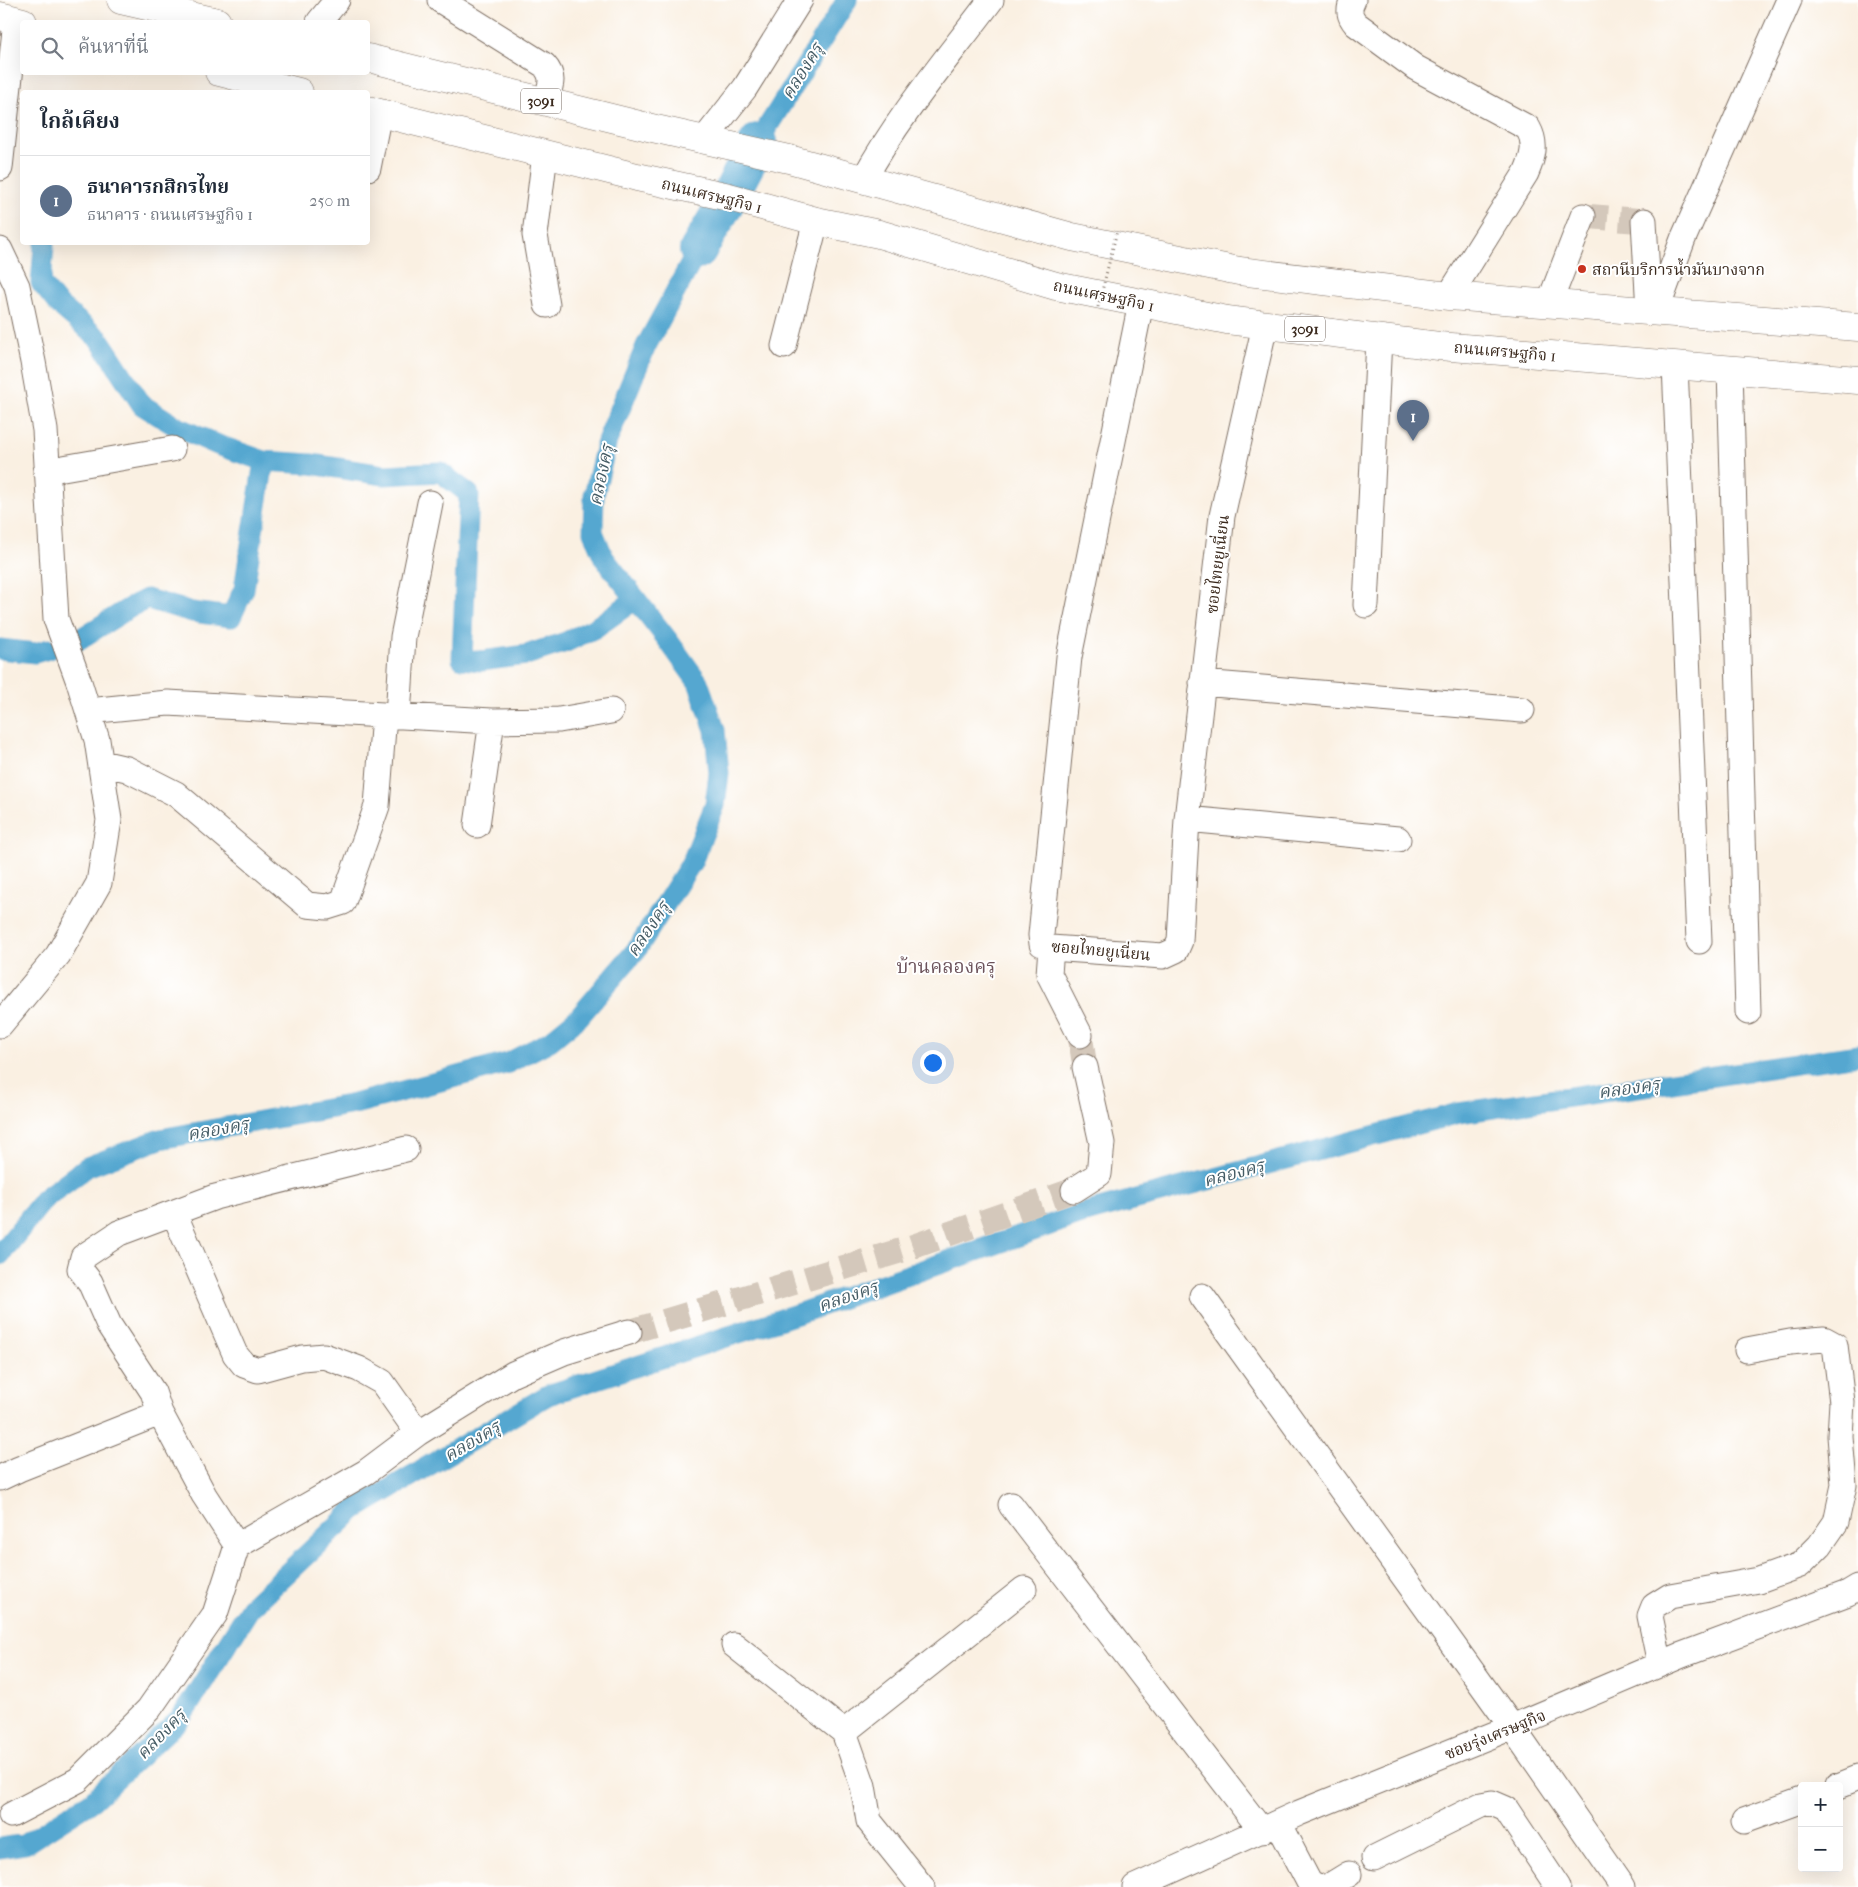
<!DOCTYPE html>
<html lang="th">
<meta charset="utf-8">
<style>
body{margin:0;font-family:"IM FELL French Canon","Noto Serif Thai",serif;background:#f2f2f3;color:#1f2937}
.controls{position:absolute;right:15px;bottom:15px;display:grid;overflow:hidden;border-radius:5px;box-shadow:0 5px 20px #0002}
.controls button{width:45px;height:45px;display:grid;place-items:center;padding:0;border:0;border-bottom:1px solid #e0e1e3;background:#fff;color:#1f2937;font:25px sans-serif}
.you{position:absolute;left:932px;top:1062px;width:18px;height:18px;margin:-12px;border:4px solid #fff;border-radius:50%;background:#1a73e8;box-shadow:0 0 0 8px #1a73e833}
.badge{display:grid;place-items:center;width:32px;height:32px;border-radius:50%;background:#0b8043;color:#fff;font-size:16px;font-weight:700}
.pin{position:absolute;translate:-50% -41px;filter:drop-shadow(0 1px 2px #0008)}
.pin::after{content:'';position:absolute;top:26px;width:18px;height:15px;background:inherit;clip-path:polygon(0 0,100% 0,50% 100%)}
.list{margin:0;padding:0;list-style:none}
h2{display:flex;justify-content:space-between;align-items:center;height:65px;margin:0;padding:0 20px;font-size:21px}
h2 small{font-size:16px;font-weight:400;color:#747a83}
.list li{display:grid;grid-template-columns:32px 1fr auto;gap:15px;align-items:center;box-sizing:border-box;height:90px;padding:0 20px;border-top:1px solid #e0e1e3}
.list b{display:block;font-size:19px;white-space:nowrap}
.list p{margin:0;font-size:16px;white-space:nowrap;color:#747a83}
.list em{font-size:16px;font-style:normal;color:#747a83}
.icon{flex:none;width:28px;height:28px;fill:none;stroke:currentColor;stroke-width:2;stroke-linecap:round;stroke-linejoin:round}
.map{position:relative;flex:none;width:1858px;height:1887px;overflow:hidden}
.search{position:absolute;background:#fff;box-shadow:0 5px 20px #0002;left:20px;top:20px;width:350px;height:55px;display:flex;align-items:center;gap:12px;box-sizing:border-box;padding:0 18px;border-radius:5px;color:#747a83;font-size:19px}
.panel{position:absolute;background:#fff;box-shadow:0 5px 20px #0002;left:20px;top:90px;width:350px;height:155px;border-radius:5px}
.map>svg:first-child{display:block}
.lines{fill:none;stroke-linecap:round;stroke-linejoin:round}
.canal{stroke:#55a7d0;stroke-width:21}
.river{stroke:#55a7d0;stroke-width:38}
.minor-tunnel{stroke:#d4c8bb;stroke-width:25;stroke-dasharray:25 12;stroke-linecap:butt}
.minor-casing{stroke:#7e6f63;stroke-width:27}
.major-casing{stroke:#7e6f63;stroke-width:29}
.minor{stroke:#fff;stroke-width:25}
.major{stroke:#fff;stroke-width:28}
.path-bridge{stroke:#7e6f63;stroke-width:3;stroke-dasharray:1 4;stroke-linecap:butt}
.poi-dot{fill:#c8321e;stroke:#fff;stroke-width:2}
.labels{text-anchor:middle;stroke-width:4;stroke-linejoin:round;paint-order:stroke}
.shield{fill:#fff;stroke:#766a62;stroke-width:1}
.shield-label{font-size:15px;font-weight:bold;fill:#3b2a1e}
.street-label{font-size:16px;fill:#3b2a1e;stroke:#fff}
.poi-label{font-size:16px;fill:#3b2a1e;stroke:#fff;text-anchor:start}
.water-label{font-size:18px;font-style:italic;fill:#455c65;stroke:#fff}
.quarter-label{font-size:19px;fill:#6c535b;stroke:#fff}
</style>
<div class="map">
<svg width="1858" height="1887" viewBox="0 0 1858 1887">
<rect width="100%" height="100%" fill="#fff"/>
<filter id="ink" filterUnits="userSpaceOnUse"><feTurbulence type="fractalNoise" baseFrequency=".02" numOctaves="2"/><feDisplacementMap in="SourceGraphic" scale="10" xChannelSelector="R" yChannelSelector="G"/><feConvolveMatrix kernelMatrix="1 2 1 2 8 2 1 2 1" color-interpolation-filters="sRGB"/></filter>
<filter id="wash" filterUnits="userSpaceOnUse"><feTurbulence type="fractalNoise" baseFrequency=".0096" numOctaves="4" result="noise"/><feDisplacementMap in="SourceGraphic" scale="20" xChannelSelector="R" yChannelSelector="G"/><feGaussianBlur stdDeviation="1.12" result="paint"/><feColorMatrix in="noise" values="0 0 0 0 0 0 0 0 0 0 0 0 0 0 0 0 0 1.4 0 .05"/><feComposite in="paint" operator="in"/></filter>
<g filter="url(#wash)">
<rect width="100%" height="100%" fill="#faf0e2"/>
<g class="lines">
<path class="canal" d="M758 142 847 0
M44 246 41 283 57 303 99 339 142 405 179 428 218 445 264 461 311 464 384 475 440 472 469 494 462 659 481 661 526 655 566 642 595 628 636 599
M70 645 131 607 147 599 192 612 231 617 244 589 264 461
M0 649 35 653 49 649
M0 1255 44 1199 87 1167 160 1139 354 1104 508 1063 550 1041 579 1017 637 949 692 862 715 805 719 773 715 730 698 682 667 639 604 558 593 532 594 495 607 441 646 346 698 250
M0 1848 25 1844 92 1801 180 1719 250 1608 354 1510 548 1395 806 1311 1081 1214 1459 1113 1858 1055"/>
<path class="river" d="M698 250 729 197 758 142"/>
</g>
</g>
<g filter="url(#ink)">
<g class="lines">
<path class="minor-tunnel" d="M1583 216 1644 221
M1080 1035 1085 1067
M629 1332 906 1249 1074 1190"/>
<g class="minor-casing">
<path id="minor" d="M440 0 544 65C556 78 550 87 545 102
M1353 0C1348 10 1349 16 1356 24L1416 68 1528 128C1537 144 1533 157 1526 173L1449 296
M319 22 337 0
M704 140 745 88 800 0
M545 154 535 235 547 305
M0 168 16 21
M368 168 379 113
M864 179C899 115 947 59 991 0
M1644 221 1649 311
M0 250 17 286 33 362 45 430 56 619 79 682 97 740 109 820 99 883 58 955 0 1025
M1141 303 1069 657 1041 935 1042 944 1051 948 1163 956 1176 950 1180 941 1187 819 1222 516 1265 325
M1549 304 1583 216
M1656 312 1683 239 1789 0
M784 346 816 221
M1675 365 1699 941
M1730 369 1748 1012
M46 471 172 449
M1366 605 1379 339
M1202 683 1522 710
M88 711 168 703 492 721 559 720 611 711
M398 716 403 637 430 503
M101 763 127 769 176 794 307 905 327 907 343 902 377 806 384 715
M1187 819 1398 839
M477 825 492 721
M1051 948 1049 974 1080 1035
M1074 1190 1099 1174 1102 1143 1085 1067
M174 1213 235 1354 244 1365 258 1370 302 1358 324 1356 359 1369 382 1382 418 1433
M1202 1296 1512 1727 1623 1887
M0 1478 19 1469 160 1413
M1011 1505 1262 1831
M237 1546 366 1472 418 1433 513 1374 564 1352 629 1332
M734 1645 844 1732 863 1786 869 1821 922 1887
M1660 1664 1650 1616 1654 1606 1670 1596 1759 1580 1800 1565 1820 1545 1836 1522 1844 1485 1840 1436 1842 1402 1835 1345 1824 1339 1790 1342 1747 1350
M844 1732 1024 1589
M1838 1786 1858 1778
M11 1815 78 1780 149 1709 215 1614 237 1546 204 1495 160 1413 153 1392 109 1325 90 1282 80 1269 83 1257 119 1233 215 1197 406 1149
M1744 1821 1802 1800
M1278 1823 1310 1884 1317 1887
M1374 1858 1481 1805 1492 1803 1506 1809 1558 1887
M1135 1887 1299 1813 1512 1727 1682 1655 1848 1593 1858 1587
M1325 1887 1331 1885 1349 1874"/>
</g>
<g class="major-casing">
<path id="major" d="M121 0 217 22
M0 16 23 22
M368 58 652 128 789 159 1072 237 1239 271 1449 296 1858 327
M219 72 299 92
M368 110 637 177 729 197 816 221 879 234 1056 286 1227 320 1439 346 1858 380"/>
</g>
<use href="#minor" class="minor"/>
<use href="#major" class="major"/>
<path class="path-bridge" d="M1098 307 1117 231"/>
</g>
</g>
<circle class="poi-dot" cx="1582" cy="269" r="5"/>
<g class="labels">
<g class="shield">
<rect x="521" y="88.5" width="40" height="25" rx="4"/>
<rect x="1285" y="316.5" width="40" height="25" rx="4"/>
</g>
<g class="shield-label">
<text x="541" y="106">3091</text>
<text x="1305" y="334">3091</text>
</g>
<g class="street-label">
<text transform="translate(712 195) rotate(14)" y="6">ถนนเศรษฐกิจ 1</text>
<text transform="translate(1104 295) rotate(12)" y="6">ถนนเศรษฐกิจ 1</text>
<text transform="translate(1505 351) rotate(5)" y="6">ถนนเศรษฐกิจ 1</text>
<text transform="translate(1217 564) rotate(-83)" y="6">ซอยไทยยูเนี่ยน</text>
<text transform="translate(1101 950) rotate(5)" y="6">ซอยไทยยูเนี่ยน</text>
<text transform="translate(1495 1734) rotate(-22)" y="6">ซอยรุ่งเศรษฐกิจ</text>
</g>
<g class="poi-label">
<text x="1592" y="275">สถานีบริการน้ำมันบางจาก</text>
</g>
<g class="water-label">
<text transform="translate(802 71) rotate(-58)" y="6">คลองครุ</text>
<text transform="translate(601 475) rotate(-78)" y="6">คลองครุ</text>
<text transform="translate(648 929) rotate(-56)" y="6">คลองครุ</text>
<text transform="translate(1629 1088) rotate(-8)" y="6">คลองครุ</text>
<text transform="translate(218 1129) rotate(-10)" y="6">คลองครุ</text>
<text transform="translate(1234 1173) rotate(-15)" y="6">คลองครุ</text>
<text transform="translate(848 1296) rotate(-19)" y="6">คลองครุ</text>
<text transform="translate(472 1441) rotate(-31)" y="6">คลองครุ</text>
<text transform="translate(161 1734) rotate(-46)" y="6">คลองครุ</text>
</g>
<g class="quarter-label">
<text x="946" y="973">บ้านคลองครุ</text>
</g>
</g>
</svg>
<div class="controls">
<button>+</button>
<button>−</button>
</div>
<div class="you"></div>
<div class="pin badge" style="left:1413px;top:441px;background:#5c6f8a">1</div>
<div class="search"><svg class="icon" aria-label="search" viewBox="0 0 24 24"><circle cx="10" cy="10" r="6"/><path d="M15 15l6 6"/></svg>ค้นหาที่นี่</div>
<section class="panel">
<h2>ใกล้เคียง<small></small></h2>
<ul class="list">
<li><span class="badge" style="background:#5c6f8a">1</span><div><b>ธนาคารกสิกรไทย</b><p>ธนาคาร · ถนนเศรษฐกิจ 1</p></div><em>250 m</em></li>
</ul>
</section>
</div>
